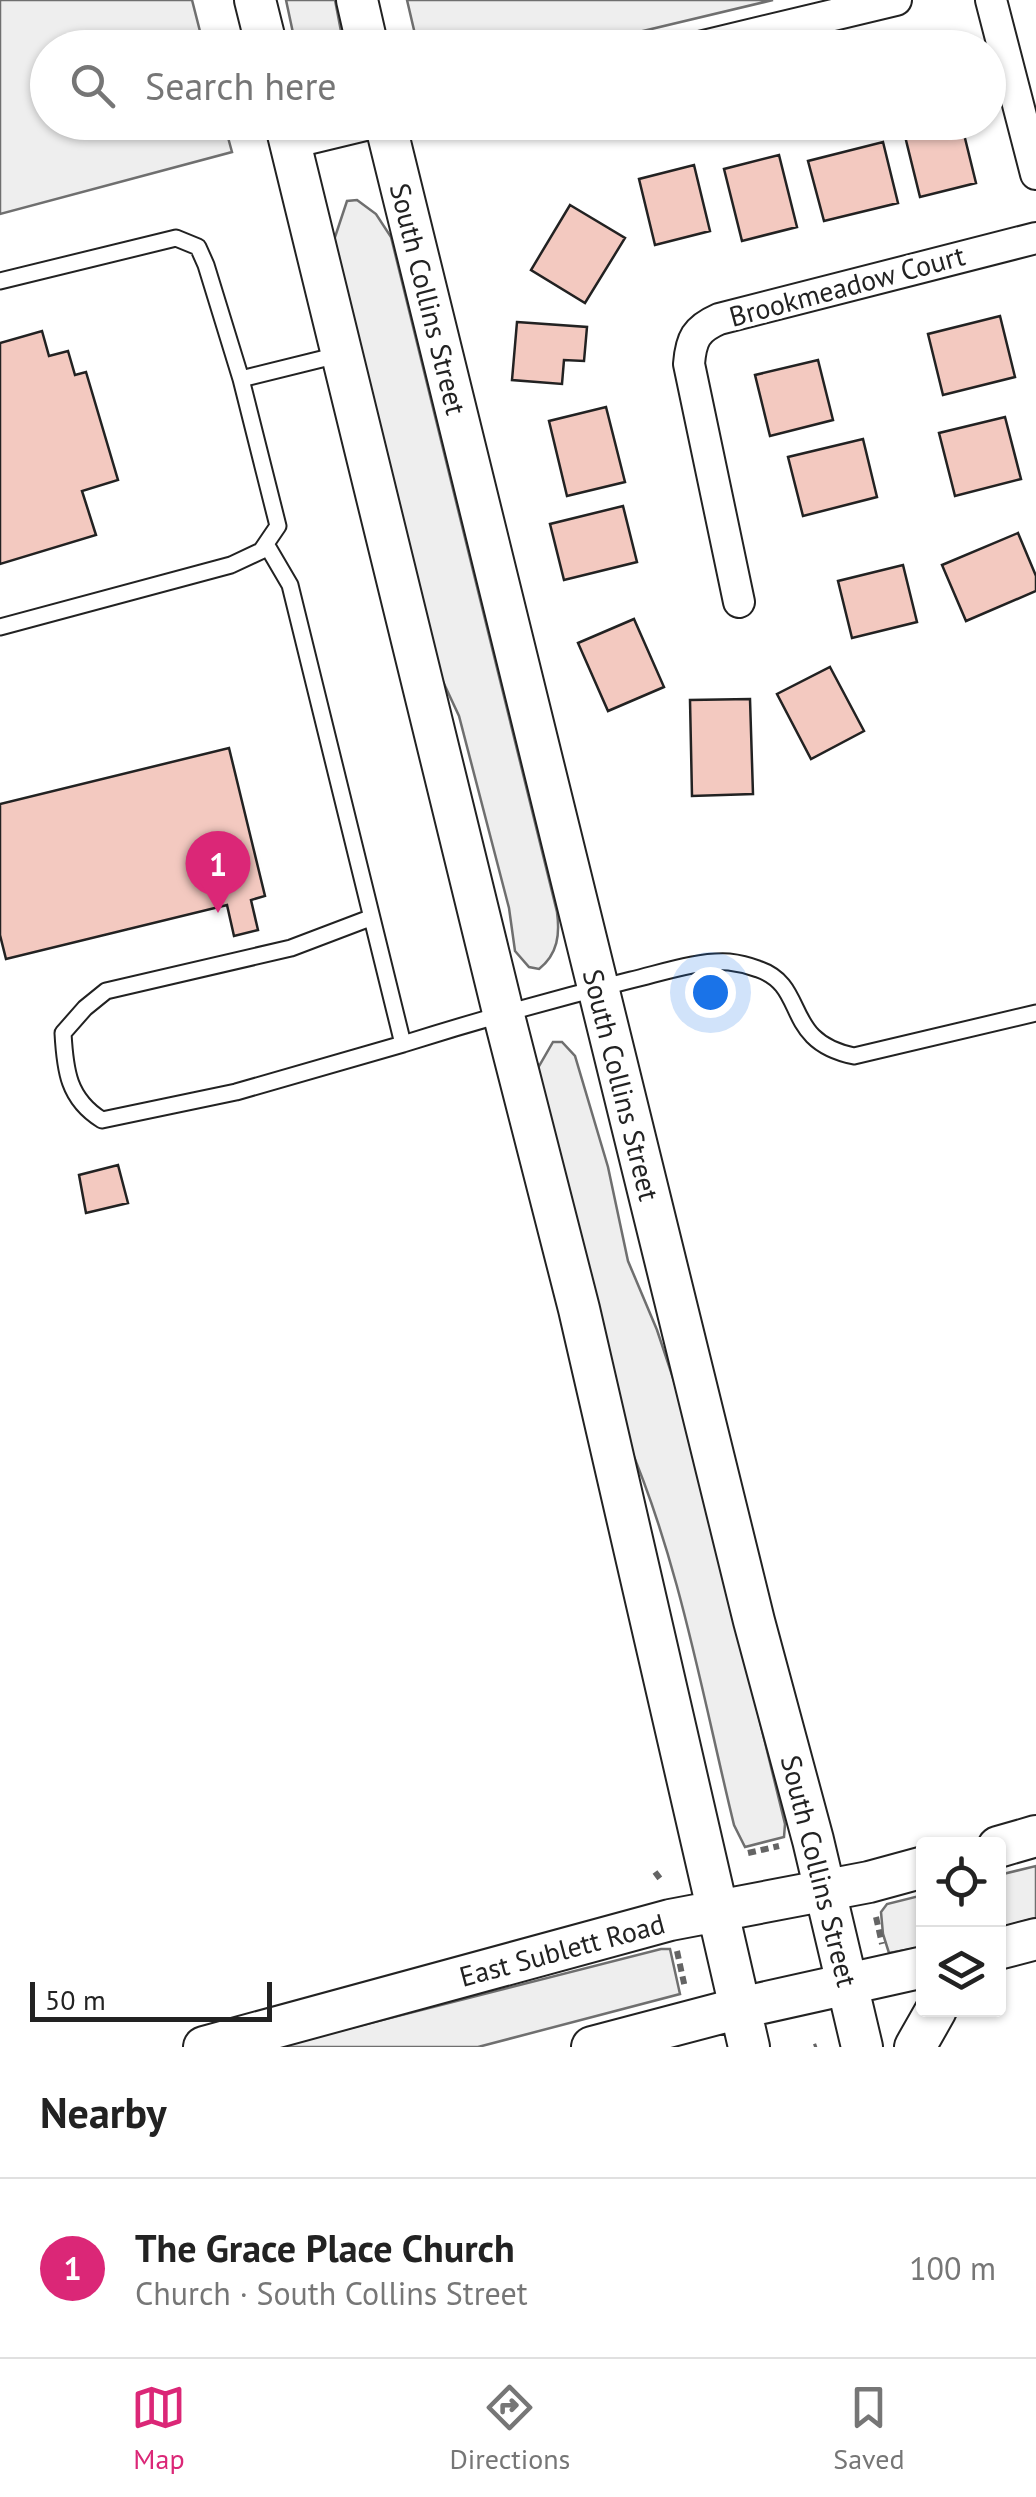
<!DOCTYPE html>
<meta charset="utf-8">
<style>
body{margin:0;font-family:"PT Sans",sans-serif;background:#f2f2f2;color:#222}
.controls{position:absolute;right:30px;bottom:30px;display:grid;overflow:hidden;border-radius:10px;box-shadow:0 2px 8px #0004}
.controls button{width:90px;height:90px;display:grid;place-items:center;padding:0;border:0;border-bottom:2px solid #e0e0e0;background:#fff;color:#222;font:50px sans-serif}
.scale{position:absolute;left:30px;bottom:25px;width:242px;box-sizing:border-box;padding-left:10px;border:5px solid #222;border-top:0;font-size:28px;line-height:35px;white-space:nowrap;color:#222;-webkit-text-stroke:8px #fff;paint-order:stroke}
.you{position:absolute;left:710px;top:992px;width:35px;height:35px;margin:-25px;border:8px solid #fff;border-radius:50%;background:#1a73e8;box-shadow:0 0 0 15px #1a73e833}
.badge{display:grid;place-items:center;width:65px;height:65px;border-radius:50%;background:#db2777;color:#fff;font-size:32px;font-weight:700}
.pin{position:absolute;translate:-50% -82px;filter:drop-shadow(0 2px 5px #0008)}
.pin::after{content:'';position:absolute;top:52px;width:35px;height:30px;background:inherit;clip-path:polygon(0 0,100% 0,50% 100%)}
.list{margin:0;padding:0;list-style:none}
h2{display:flex;justify-content:space-between;align-items:center;height:130px;margin:0;padding:0 40px;font-size:42px}
h2 small{font-size:32px;font-weight:400;color:#767676}
.list li{display:grid;grid-template-columns:65px 1fr auto;gap:30px;align-items:center;box-sizing:border-box;height:180px;padding:0 40px;border-top:2px solid #e0e0e0}
.list b{display:block;font-size:38px;white-space:nowrap}
.list p{margin:0;font-size:32px;white-space:nowrap;color:#767676}
.list em{font-size:32px;font-style:normal;color:#767676}
.icon{flex:none;width:55px;height:55px;fill:none;stroke:currentColor;stroke-width:2;stroke-linecap:round;stroke-linejoin:round}
.map{position:relative;flex:none;width:1036px;height:2047px;overflow:hidden}
.search{position:absolute;background:#fff;box-shadow:0 2px 8px #0004;left:30px;right:30px;top:30px;height:110px;display:flex;align-items:center;gap:25px;box-sizing:border-box;padding:0 35px;border-radius:55px;color:#767676;font-size:38px}
.sheet{height:310px;background:#fff}
nav{display:flex;justify-content:space-around;align-items:center;box-sizing:border-box;height:140px;border-top:2px solid #e0e0e0;background:#fff;font-size:28px;color:#767676}
nav a{display:grid;justify-items:center;gap:5px}
nav .on{color:#db2777}
.map>svg:first-child{display:block}
.green{fill:#eee;stroke:#6f6f6f;stroke-width:2.5}
.building{fill:#f3c9c0;stroke:#222;stroke-width:2.5}
.lines{fill:none;stroke-linecap:round;stroke-linejoin:round}
.lane-casing{stroke:#222;stroke-width:19}
.street-casing{stroke:#222;stroke-width:34}
.secondary-casing{stroke:#222;stroke-width:44}
.path{stroke:#646464;stroke-width:6;stroke-dasharray:8 5;stroke-linecap:butt}
.lane{stroke:#fff;stroke-width:15}
.street{stroke:#fff;stroke-width:30}
.secondary{stroke:#fff;stroke-width:40}
.labels{text-anchor:middle;stroke-width:8;stroke-linejoin:round;paint-order:stroke}
.street-label{font-size:28px;fill:#222;stroke:#fff}
</style>
<div class="map">
<svg width="1036" height="2047" viewBox="0 0 1036 2047">
<rect width="100%" height="100%" fill="#fff"/>
<path class="green" d="M0 0H192L204 47 48 48V122L224 123 232 152 0 214Z
M286 0H335L344 47H296Z
M407 0H773L576 47H418Z
M357 200 376 214 391 237 557 912C560 934 558 954 539 969L529 967 515 951 509 908 459 716 432 658 330 252 347 201Z
M553 1042H562L575 1056 608 1167 628 1261 657 1330 684 1411 785 1824 784 1837 745 1847 734 1825C703 1698 679 1560 627 1440L538 1068Z
M1036 1866V1918L999 1928V1875Z
M923 1895V1947L889 1953 883 1934 881 1912 887 1904Z
M661 1949H670L680 1994 478 2047H276Z"/>
<path class="building" d="M910 122H961L976 183 920 197 902 124Z
M883 142 898 203 824 221 808 161Z
M779 155 797 227 742 241 724 169Z
M694 165 710 231 655 245 639 179Z
M570 205 625 238 585 303 531 270Z
M1000 316 1015 377 943 395 928 334Z
M517 322 587 327 584 361 564 360 562 384 512 380Z
M42 331 49 356 68 351 75 375 86 372 118 480 82 491 96 535 0 564V343Z
M818 360 833 420 770 436 755 375Z
M606 407 625 482 567 496 549 421Z
M1005 417 1021 479 955 496 939 433Z
M863 439 877 497 803 516 788 457Z
M623 506 637 562 564 580 550 524Z
M1018 533 1036 576V591L966 621 942 565Z
M903 565 917 622 852 638 838 581Z
M634 619 664 687 608 711 578 643Z
M830 667 864 731 811 759 777 694Z
M750 699 753 794 692 796 690 700Z
M229 748 265 896 251 900 258 930 234 936 227 905 6 959 0 935V804Z
M118 1165 128 1203 86 1213 79 1175Z"/>
<g class="lines">
<g class="lane-casing">
<path id="lane" d="M0 281 176 238 198 247 206 265 241 379 278 526 261 551 231 565 0 627
M241 379 338 355
M266 544 290 585 403 1044C479 1020 554 999 631 980 661 973 698 960 729 962 738 963 750 966 758 969 809 986 781 1041 854 1056L1036 1013
M370 918 291 948 106 991 85 1008 63 1033C65 1070 68 1099 102 1120L236 1092 403 1044"/>
</g>
<g class="street-casing">
<path id="street" d="M991 0 1036 174
M695 48 896 0
M291 143 378 122
M739 602 689 364C691 339 696 329 719 319L1036 238"/>
</g>
<g class="secondary-casing">
<path id="secondary" d="M255 0 267 48
M357 0 368 48
M285 122 503 1012 579 1309 749 2047
M385 122 754 1621 813 1840 862 2047
M998 1847 1036 1836
M998 1949 1036 1939
M204 2047 670 1920 869 1882 924 1867
M592 2047 740 2008 924 1967
M915 2047 936 2010"/>
</g>
<path class="path" d="M748 1853 779 1846
M655 1872 661 1880
M876 1917 882 1944
M677 1951 685 1988
M814 2047 817 2046"/>
<use href="#lane" class="lane"/>
<use href="#street" class="street"/>
<use href="#secondary" class="secondary"/>
</g>
<g class="labels">
<g class="street-label">
<text transform="translate(847 286) rotate(-15)" y="10">Brookmeadow Court</text>
<text transform="translate(428 299) rotate(76)" y="10">South Collins Street</text>
<text transform="translate(621 1085) rotate(76)" y="10">South Collins Street</text>
<text transform="translate(819 1871) rotate(76)" y="10">South Collins Street</text>
<text transform="translate(562 1950) rotate(-15)" y="10">East Sublett Road</text>
</g>
</g>
</svg>
<div class="controls">
<button><svg class="icon" aria-label="locate" viewBox="0 0 24 24"><circle cx="12" cy="12" r="6"/><path d="M12 2v4M12 18v4M2 12h4M18 12h4"/></svg></button>
<button><svg class="icon" aria-label="layers" viewBox="0 0 24 24"><path d="M12 4l9 5-9 5-9-5zM3 14l9 5 9-5"/></svg></button>
</div>
<div class="scale">50 m</div>
<div class="you"></div>
<div class="pin badge" style="left:218px;top:913px">1</div>
<div class="search"><svg class="icon" aria-label="search" viewBox="0 0 24 24"><circle cx="10" cy="10" r="6"/><path d="M15 15l6 6"/></svg>Search here</div>
</div>
<section class="sheet">
<h2>Nearby<small></small></h2>
<ul class="list">
<li><span class="badge">1</span><div><b>The Grace Place Church</b><p>Church · South Collins Street</p></div><em>100 m</em></li>
</ul>
</section>
<nav>
<a class="on"><svg class="icon" aria-label="map" viewBox="0 0 24 24"><path d="M3 6l6-2 6 2 6-2v14l-6 2-6-2-6 2zM9 4v14M15 6v14"/></svg>Map</a>
<a><svg class="icon" aria-label="directions" viewBox="0 0 24 24"><path d="M12 3l9 9-9 9-9-9zM9 14v-3h6M13 9l2 2-2 2"/></svg>Directions</a>
<a><svg class="icon" aria-label="saved" viewBox="0 0 24 24"><path d="M7 4h10v16l-5-4-5 4z"/></svg>Saved</a>
</nav>
